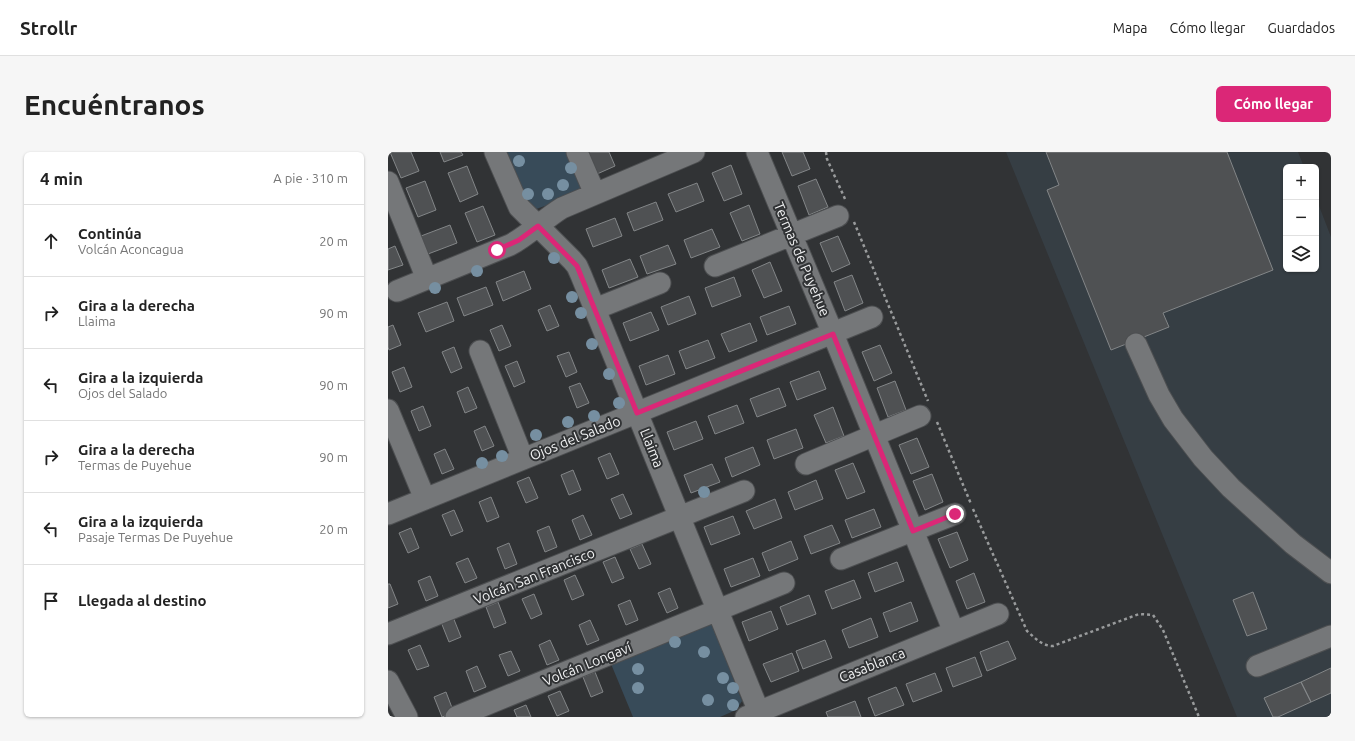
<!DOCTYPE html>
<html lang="es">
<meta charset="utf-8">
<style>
body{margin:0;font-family:Ubuntu,sans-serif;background:#f6f6f6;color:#222}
.controls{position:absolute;right:12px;top:12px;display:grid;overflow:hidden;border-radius:6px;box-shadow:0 1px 3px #0004}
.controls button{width:36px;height:36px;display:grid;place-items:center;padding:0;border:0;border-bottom:1px solid #e0e0e0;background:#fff;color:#222;font:20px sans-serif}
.stop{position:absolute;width:12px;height:12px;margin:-9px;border:3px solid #db2777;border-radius:50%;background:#fff}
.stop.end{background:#db2777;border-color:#fff;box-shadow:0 1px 4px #0008}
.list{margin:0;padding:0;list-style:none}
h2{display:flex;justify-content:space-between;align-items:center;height:52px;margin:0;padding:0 16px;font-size:17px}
h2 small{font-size:13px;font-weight:400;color:#767676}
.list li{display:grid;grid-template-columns:26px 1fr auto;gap:12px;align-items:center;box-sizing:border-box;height:72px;padding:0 16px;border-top:1px solid #e0e0e0}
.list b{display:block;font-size:15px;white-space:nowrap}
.list p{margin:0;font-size:13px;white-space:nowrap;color:#767676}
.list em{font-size:13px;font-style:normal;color:#767676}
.icon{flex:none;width:22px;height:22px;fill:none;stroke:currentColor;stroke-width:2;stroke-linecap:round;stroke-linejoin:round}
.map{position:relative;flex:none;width:943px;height:565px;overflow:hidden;border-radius:6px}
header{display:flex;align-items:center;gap:24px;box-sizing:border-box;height:56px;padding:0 20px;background:#fff;border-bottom:1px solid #e0e0e0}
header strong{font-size:19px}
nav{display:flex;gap:22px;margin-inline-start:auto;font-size:14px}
.intro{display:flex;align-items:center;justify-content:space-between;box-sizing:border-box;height:96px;padding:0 24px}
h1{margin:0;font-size:28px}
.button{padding:10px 18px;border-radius:6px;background:#db2777;color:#fff;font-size:14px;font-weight:700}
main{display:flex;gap:24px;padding:0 24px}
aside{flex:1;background:#fff;border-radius:6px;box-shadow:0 1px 3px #0004}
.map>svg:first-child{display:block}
.built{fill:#363e44}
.green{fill:#384b59}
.building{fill:#4f5153;stroke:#838688}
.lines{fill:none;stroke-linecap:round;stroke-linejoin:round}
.minor-casing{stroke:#4d4f51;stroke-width:23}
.path{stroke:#999b9c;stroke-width:2.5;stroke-dasharray:3 3;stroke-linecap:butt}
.minor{stroke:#757779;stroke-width:21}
.tree{fill:#768fa1}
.route{stroke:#db2777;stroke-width:5}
.labels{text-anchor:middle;stroke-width:4;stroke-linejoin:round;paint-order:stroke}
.street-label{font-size:14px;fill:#f2f3f4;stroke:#313335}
</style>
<header>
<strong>Strollr</strong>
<nav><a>Mapa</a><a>Cómo llegar</a><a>Guardados</a></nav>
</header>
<div class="intro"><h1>Encuéntranos</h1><a class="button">Cómo llegar</a></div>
<main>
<aside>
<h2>4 min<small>A pie · 310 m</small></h2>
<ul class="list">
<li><svg class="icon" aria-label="ahead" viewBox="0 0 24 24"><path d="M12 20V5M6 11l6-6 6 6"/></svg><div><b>Continúa</b><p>Volcán Aconcagua</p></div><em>20 m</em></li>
<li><svg class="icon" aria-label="right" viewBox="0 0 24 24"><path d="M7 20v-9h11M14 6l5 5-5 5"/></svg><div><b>Gira a la derecha</b><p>Llaima</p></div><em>90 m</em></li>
<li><svg class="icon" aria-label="left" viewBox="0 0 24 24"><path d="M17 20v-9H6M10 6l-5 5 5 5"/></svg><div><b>Gira a la izquierda</b><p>Ojos del Salado</p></div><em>90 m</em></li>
<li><svg class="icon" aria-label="right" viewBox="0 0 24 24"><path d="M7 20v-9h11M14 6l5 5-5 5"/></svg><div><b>Gira a la derecha</b><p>Termas de Puyehue</p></div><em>90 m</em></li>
<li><svg class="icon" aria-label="left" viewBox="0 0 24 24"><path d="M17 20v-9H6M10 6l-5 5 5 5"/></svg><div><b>Gira a la izquierda</b><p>Pasaje Termas De Puyehue</p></div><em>20 m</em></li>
<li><svg class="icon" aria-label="arrive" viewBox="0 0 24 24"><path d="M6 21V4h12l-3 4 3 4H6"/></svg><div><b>Llegada al destino</b></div></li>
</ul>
</aside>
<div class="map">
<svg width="943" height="565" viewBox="0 0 943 565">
<rect width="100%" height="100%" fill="#313335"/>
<path class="built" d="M618 0H910L916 15H898V117H928V46L943 85V565H849Z"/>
<path class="green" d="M115 0H184L201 38 140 60Z
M318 467 324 472 354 549 348 558 332 565H245L221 507Z"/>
<path class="building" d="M2 0H23L31 19 13 26Z
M52 0H73L75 3 56 10Z
M199 0H221L227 14 209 22Z
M394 0H415L422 17 404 24Z
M658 0H839L885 118 775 161 781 175 723 198 659 38 671 33Z
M343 13 354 42 336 49 324 21Z
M79 14 90 42 72 50 60 21Z
M428 27 440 55 421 63 410 34Z
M37 29 48 58 30 65 18 36Z
M309 31 316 49 288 60 280 42Z
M268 50 275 68 246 79 239 61Z
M361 53 372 82 354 89 342 61Z
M95 54 107 83 89 90 77 61Z
M227 66 234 84 205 95 198 77Z
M62 73 69 91 40 102 33 84Z
M324 77 332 95 303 106 296 88Z
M450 84 462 112 444 120 432 91Z
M280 93 288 112 259 122 252 104Z
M7 94 15 113 0 118V97Z
M242 107 250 125 221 136 214 118Z
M382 110 394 139 376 146 364 118Z
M136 119 143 137 115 149 108 130Z
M464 123 475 151 457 159 446 130Z
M346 125 353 144 324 155 317 136Z
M98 135 105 153 76 164 69 146Z
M301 144 308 162 280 173 273 155Z
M59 150 66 169 38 180 30 161Z
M162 153 171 174 159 179 150 158Z
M401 154 408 172 379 183 372 165Z
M263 160 271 178 242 189 235 171Z
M362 171 369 189 341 200 333 182Z
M5 173 13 193 1 198 0 195V175Z
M114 173 123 194 111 199 102 178Z
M320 188 327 206 298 217 291 199Z
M492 193 504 221 486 229 474 200Z
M66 195 74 216 63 221 54 200Z
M181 200 189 220 178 225 169 204Z
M280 203 287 222 258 233 251 214Z
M129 209 137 230 126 235 117 214Z
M16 215 24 235 12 240 4 220Z
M431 219 438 237 409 248 402 230Z
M507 229 518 258 500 265 489 236Z
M192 231 201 251 189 256 181 235Z
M80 235 89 256 77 261 69 240Z
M391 236 398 254 369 265 362 247Z
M349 253 356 271 327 282 320 264Z
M35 254 43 274 31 279 23 259Z
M445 255 456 284 438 291 426 263Z
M308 269 315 287 286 298 279 280Z
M97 274 106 294 94 299 86 279Z
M408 277 415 296 386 307 379 288Z
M529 286 541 315 523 322 511 293Z
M365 295 372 313 344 325 337 306Z
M57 297 66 317 54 322 46 302Z
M222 301 231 322 219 327 210 306Z
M465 311 477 340 459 347 447 318Z
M324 312 332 330 303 341 296 323Z
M185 318 193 338 181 343 173 323Z
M544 322 555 350 537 358 525 329Z
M141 325 150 346 138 351 129 330Z
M428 328 435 347 407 358 400 340Z
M235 342 244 362 232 367 223 347Z
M103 345 111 365 99 370 91 350Z
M387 347 394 366 366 377 358 359Z
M486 357 493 375 464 386 457 368Z
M66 358 75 379 63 384 54 363Z
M195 363 204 383 192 388 184 368Z
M345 364 352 382 323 393 316 375Z
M444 373 452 391 423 402 416 384Z
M161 374 169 395 157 400 149 379Z
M23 376 31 396 20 401 11 381Z
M569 380 580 408 562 416 550 387Z
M403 389 410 407 381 419 374 401Z
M121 391 129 412 117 417 109 396Z
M254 392 263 412 251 417 242 397Z
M227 405 236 426 224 431 215 410Z
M80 406 89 426 77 431 68 411Z
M365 406 372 424 343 435 336 417Z
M509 410 516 429 487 440 480 421Z
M586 421 597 450 579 457 568 429Z
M187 423 196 443 184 448 176 428Z
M42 424 50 444 38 449 30 429Z
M466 428 473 446 444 457 437 439Z
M0 432H2L10 452 0 456Z
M282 436 290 456 279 461 270 441Z
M865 440 879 477 859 484 845 448Z
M146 442 154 462 143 467 134 447Z
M421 443 428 462 399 473 392 455Z
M242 448 250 468 238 473 230 453Z
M110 450 118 471 106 476 98 455Z
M523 450 530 469 502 480 495 461Z
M383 459 390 477 361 489 354 470Z
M65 465 73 485 61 490 53 470Z
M483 466 490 485 461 496 454 478Z
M202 468 211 488 199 493 191 473Z
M162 488 171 508 159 513 151 493Z
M437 488 444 506 415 517 408 499Z
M620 489 628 507 599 519 592 500Z
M32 493 41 514 29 518 20 498Z
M123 499 132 519 120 524 111 503Z
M404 501 411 519 383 530 375 512Z
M587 505 594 524 565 535 558 516Z
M89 514 98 535 86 540 78 519Z
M943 516V541L923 550 913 530Z
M207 520 215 540 203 545 195 525Z
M547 521 554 539 525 550 518 532Z
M913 530 923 550 890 565H885L876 546Z
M508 535 516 553 487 564 480 546Z
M172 539 181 559 169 564 160 544Z
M58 540 66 561 54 565 46 545Z
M467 549 473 565H440L438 560Z
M138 553 143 565H129L126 558Z"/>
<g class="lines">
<g class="minor-casing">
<path id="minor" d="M107 0 131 55 184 108 189 114 193 123 373 565
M189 0 207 42
M369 0 445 182 566 480
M0 30 39 127
M327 114 450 64
M9 139 122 93C141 83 156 67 174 56L306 0
M207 157 272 131
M748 192 771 243 785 267 815 306 843 336 905 392 943 421
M92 199 135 307
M0 258 37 347
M418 312 532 264
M0 362 484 165
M453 407 567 362
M0 482 356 339
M869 514 943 484
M0 529 19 565
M68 565 396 431
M358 565 610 462"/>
</g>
<path class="path" d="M438 0 439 7 457 47
M466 70 540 249
M549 270 583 352
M585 357 639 479C647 486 654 494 665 494L751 462 765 463 775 478 811 565"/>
<use href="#minor" class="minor"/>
</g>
<g class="tree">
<circle cx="131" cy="9" r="6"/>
<circle cx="183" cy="16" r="6"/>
<circle cx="175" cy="33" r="6"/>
<circle cx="140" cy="42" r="6"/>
<circle cx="160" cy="42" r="6"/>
<circle cx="166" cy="106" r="6"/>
<circle cx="89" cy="119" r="6"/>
<circle cx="47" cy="136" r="6"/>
<circle cx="184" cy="145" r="6"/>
<circle cx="193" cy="161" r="6"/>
<circle cx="204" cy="192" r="6"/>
<circle cx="221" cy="222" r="6"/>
<circle cx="231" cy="251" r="6"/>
<circle cx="206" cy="264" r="6"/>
<circle cx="180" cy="270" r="6"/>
<circle cx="148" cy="283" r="6"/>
<circle cx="114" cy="304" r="6"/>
<circle cx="94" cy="311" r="6"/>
<circle cx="316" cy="340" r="6"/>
<circle cx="287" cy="490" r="6"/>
<circle cx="316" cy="500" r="6"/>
<circle cx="250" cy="517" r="6"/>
<circle cx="335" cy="526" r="6"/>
<circle cx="250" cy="536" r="6"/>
<circle cx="345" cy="536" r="6"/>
<circle cx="320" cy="548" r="6"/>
<circle cx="345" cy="553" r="6"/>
</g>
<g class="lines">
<path class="route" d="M109 98 131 88 150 74 189 114 249 261 445 182 525 379 567 362"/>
</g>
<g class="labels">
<g class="street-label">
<text transform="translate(414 107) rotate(67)" y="5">Termas de Puyehue</text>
<text transform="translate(187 286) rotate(-22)" y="5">Ojos del Salado</text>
<text transform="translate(264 296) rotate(68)" y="5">Llaima</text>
<text transform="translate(146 424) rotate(-22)" y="5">Volcán San Francisco</text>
<text transform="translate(199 512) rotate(-22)" y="5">Volcán Longaví</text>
<text transform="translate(484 513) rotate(-22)" y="5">Casablanca</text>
</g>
</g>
</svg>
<div class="controls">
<button>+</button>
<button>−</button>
<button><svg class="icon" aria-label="layers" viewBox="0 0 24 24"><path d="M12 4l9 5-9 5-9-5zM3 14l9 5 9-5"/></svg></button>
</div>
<div class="stop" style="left:109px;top:98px"></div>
<div class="stop end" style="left:567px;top:362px"></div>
</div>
</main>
